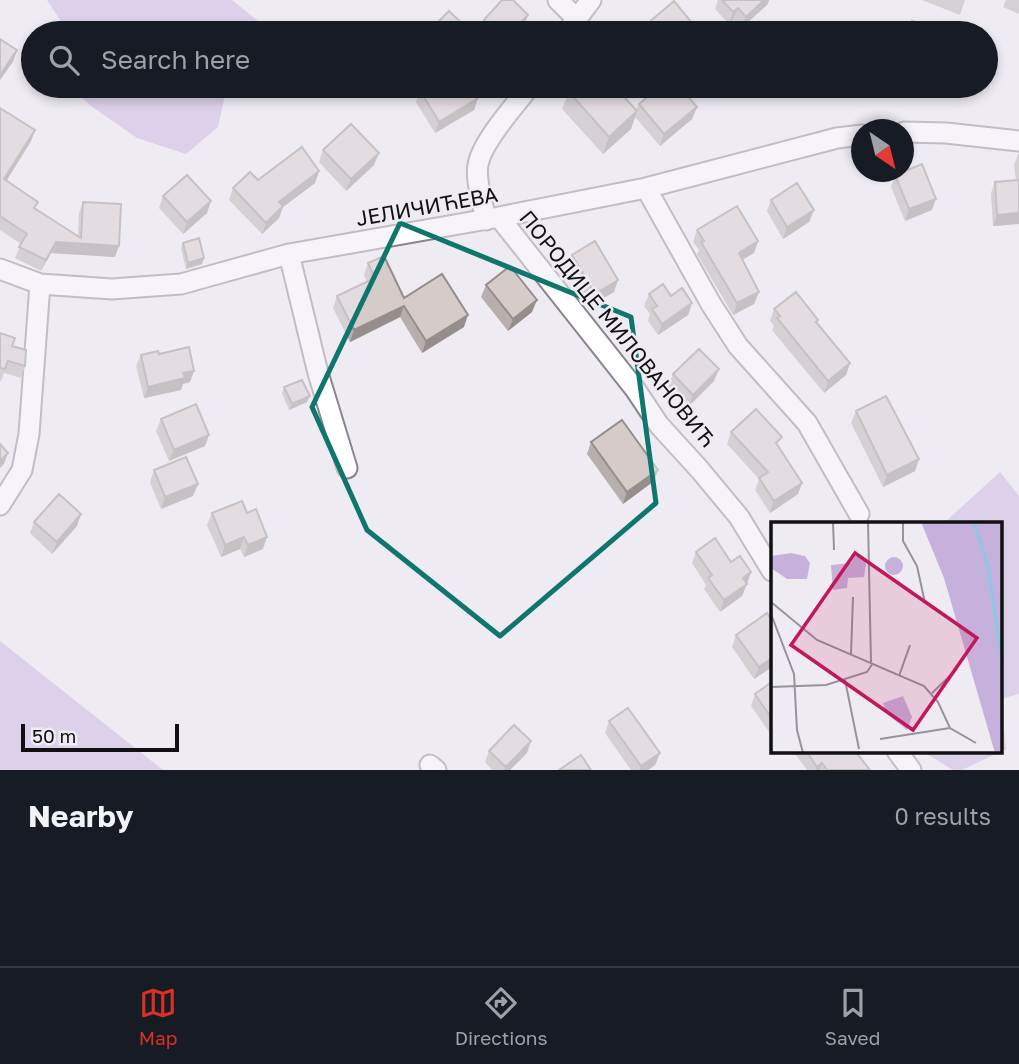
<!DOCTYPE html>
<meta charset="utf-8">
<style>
body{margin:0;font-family:"Golos Text",sans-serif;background:#242831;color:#f1f3f6}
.compass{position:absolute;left:851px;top:119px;width:63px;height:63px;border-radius:50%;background:#171b24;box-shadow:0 4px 10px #0003;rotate:145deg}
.scale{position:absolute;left:21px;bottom:18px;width:158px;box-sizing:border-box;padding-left:7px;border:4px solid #111012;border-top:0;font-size:19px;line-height:24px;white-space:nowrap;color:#111012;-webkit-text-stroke:5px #efebf3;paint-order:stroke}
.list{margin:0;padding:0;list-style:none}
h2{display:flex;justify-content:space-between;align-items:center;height:91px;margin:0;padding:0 28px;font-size:30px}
h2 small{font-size:23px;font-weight:400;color:#9ea1a6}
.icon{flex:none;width:38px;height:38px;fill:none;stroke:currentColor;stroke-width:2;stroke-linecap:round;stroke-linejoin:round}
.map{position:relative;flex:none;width:1019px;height:770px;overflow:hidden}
.search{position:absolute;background:#171b24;box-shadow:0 4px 10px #0003;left:21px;right:21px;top:21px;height:77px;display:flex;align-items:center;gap:18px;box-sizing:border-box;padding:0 24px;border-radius:38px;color:#9ea1a6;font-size:26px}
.sheet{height:196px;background:#171b24}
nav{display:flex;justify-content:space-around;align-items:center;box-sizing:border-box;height:98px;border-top:2px solid #363941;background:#171b24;font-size:19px;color:#9ea1a6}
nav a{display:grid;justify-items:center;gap:4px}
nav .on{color:#d93025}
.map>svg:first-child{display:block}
.green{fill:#c6b1dc}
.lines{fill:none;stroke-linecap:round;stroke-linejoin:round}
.street-casing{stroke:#88858c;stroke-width:23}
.street{stroke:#fff;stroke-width:19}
.wall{fill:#b7afad}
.shaded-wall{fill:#958e8d}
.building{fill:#d5cbc9;stroke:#958e8d;stroke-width:2}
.marked{fill:none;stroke:#0f766e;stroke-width:5;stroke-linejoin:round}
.labels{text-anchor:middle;stroke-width:5;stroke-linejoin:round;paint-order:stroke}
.street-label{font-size:21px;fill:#111012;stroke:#efebf3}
.inset-river{fill:none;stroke:#93c4e5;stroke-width:3.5}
.inset-road{fill:none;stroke:#969399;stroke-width:2}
.view{fill:#c2185b;fill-opacity:0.15;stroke:#c2185b;stroke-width:3.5}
.inset-edge{fill:none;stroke:#111012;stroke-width:3.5}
</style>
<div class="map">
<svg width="1019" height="770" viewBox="0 0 1019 770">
<rect width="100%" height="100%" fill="#efebf3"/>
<path class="green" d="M47 0H232L273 33H65L66 29Z
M69 86H227L218 127 186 154 137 138 91 106Z
M1000 472 1019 496V694L1001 699 1006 749 962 770H953L922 751H1000V523H944Z
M0 641 163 770H0Z"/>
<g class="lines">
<g class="street-casing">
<path id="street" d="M558 0 576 18
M566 33 591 0
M904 132 946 133 1019 141
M646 188 711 304 738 346 807 423 859 514
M499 217 605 351 635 389 659 425 700 470 739 517 772 571
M486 220C483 205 475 179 478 165 481 143 516 104 530 86
M289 254 318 373 347 468
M0 269 40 284 112 289 181 284 289 254 499 217 646 188 837 138 862 135
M0 505 22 470 29 434 40 284
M897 751 911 770
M430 765 436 770"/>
</g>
<use href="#street" class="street"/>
</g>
<path class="wall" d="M718 0H769L767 5 741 28 733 20 729 24 715 9Z
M922 0H965L960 15Z
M1006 0H1019V14L1003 7Z
M484 20 522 32 521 33H479Z
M648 23 696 33H644Z
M788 86H810L806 94Z
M420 90 478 98 474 110 435 133 416 102Z
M569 92 636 110 639 104 697 107 692 119 660 146 635 117 631 129 603 154 562 109Z
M0 108 35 130 31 141 6 181 36 209 78 236 79 213 83 202 115 257 51 253 41 271 15 258 21 244 0 230Z
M323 150 374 165 346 191 319 162Z
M1018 154H1019V224L993 226 991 193 995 182 1016 180 1014 165Z
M319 171 315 183 283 207 279 218 262 234 229 200 233 188 258 180Z
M895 175 932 210 905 221 891 187Z
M163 196 207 213 183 234 159 208Z
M771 200 814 210 809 222 783 239 767 211Z
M697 230 758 241 754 253 742 260 759 292 754 304 733 315 697 254 699 250 693 242Z
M183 243 202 264 186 269 181 248Z
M572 255 614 292 590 306 568 267Z
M368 263 404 298 464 327 422 353 400 317 350 342 333 308 337 296 367 282 364 275Z
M486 285 532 312 508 331 481 297Z
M649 294 671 296 692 303 688 315 658 335 648 321 650 314 644 306Z
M774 309 817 324 850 363 846 375 824 393 772 330 774 326 770 321Z
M0 333 12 346 25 366 21 378 4 373 1 381H0Z
M159 354 190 382 183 384 181 390 144 398 136 366 141 355Z
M673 374 714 381 688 407 668 386Z
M284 387 307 402 289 410 282 393Z
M856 411 919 459 915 471 883 487 851 423Z
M161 419 205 446 169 461 156 431Z
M731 432 778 447 802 483 798 494 770 513 755 490 759 479 727 444Z
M591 442 654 481 623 504 587 454Z
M154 470 198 484 193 496 161 509 150 482Z
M212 513 263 549 244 557 240 549 221 557 207 525Z
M34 522 77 526 52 554 30 533Z
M696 552 751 572 742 596 720 612 704 589 706 585 692 563Z
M772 621V667L754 679 732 647 736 635Z
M772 682V736L751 706 755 694Z
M609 721 660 753 655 765 648 770H631L605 733Z
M489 751 527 753 510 770H492L485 762Z
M793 751H855L870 770H807Z"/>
<path class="shaded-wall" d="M764 0H769L767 5 741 28 746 17Z
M738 8 733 20 729 24 733 12Z
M528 15 522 32 521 33H510Z
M17 50 13 62 0 80V75Z
M478 98 474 110 435 133 439 122Z
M697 107 692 119 660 146 664 134Z
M637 111 631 129 603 154 609 137Z
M35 130 31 141 0 191 4 179Z
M379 153 374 165 346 191 351 179Z
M319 171 315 183 283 207 279 218 262 234 266 223 279 202Z
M936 199 932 210 905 221 909 209Z
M211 201 207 213 183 234 187 222Z
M814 210 809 222 783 239 787 227Z
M1019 213V224L993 226 997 215Z
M758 241 754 253 735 264 739 253Z
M56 242 119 246 115 257 51 253 41 271 46 260Z
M204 258 202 264 186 269 188 263Z
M618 280 614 292 590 306 595 294Z
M759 292 754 304 733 315 737 303Z
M537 300 532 312 508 331 513 319Z
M692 303 688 315 658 335 662 324Z
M404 306 400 317 350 342 354 330Z
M468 315 464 327 422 353 426 341Z
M850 363 846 375 824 393 828 381Z
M719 369 714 381 688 407 693 395Z
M194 371 190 382 183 384 181 390 144 398 148 387 183 373Z
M310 396 307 402 289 410 292 404Z
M209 435 205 446 169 461 174 450Z
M8 453 4 464 0 468V461Z
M919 459 915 471 883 487 887 475Z
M658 470 654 481 623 504 627 492Z
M802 483 798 494 770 513 774 501Z
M198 484 193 496 161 509 165 497Z
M81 514 77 526 52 554 57 542Z
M244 537 240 549 221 557 225 545Z
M267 537 263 549 244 557 248 545Z
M751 572 747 584 738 590 743 578Z
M747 584 742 596 720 612 724 600Z
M772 658V667L754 679 759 667Z
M531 741 527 753 510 770H504L506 767Z
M660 753 655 765 648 770H639L641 766Z
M822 763 820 770H816L817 767Z"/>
<path class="building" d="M502 0H513L528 15 510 33H498L484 20Z
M722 0H764L746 17 738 8 733 12Z
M674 1 697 29 692 33H657L648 23Z
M449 11 472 33H427Z
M912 21 948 32 947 33H908Z
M0 39 17 50 0 75Z
M427 86H471L478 98 439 122 420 90Z
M575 86H614L637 111 609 137 569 92Z
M660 86H679L697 107 664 134 639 104Z
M0 108 35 130 4 179 38 202 34 208 81 238 83 202 121 204 119 246 56 242 46 260 19 247 27 234 0 216Z
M351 124 379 153 351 179 323 150Z
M302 147 319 171 279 202 283 206 266 223 233 188 250 172 258 180Z
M922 164 936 199 909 209 895 175Z
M187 175 211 201 187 222 163 196Z
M1019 180V213L997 215 995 182Z
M797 183 814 210 787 227 771 200Z
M737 206 758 241 739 253 759 292 737 303 701 242 704 241 697 230Z
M199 238 204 258 188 263 183 243Z
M595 241 618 280 595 294 572 255Z
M384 256 404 298 442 274 468 315 426 341 404 306 354 330 337 296 375 278 368 263Z
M510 266 537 300 513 319 486 285Z
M663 284 671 296 682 288 692 303 662 324 652 309 657 306 649 294Z
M796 292 818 320 816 322 850 363 828 381 777 318 780 316 774 309Z
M0 333 15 338 12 346 26 350 25 366 8 361 5 369 0 368Z
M189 347 194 371 183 373 185 378 148 387 141 355 158 351 159 354Z
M699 349 719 369 693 395 673 374Z
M302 380 310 396 292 404 284 387Z
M886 396 919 459 887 475 856 411Z
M196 404 209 435 174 450 161 419Z
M756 409 782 437 776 443 802 483 774 501 759 478 768 472 731 432Z
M622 420 658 470 627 492 591 442Z
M0 444 8 453 0 461Z
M186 457 198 484 165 497 154 470Z
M59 494 81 514 57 542 34 522Z
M242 501 247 513 256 509 267 537 248 545 244 537 225 545 212 513Z
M715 538 731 562 740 556 751 572 743 578 747 584 724 600 708 578 712 575 696 552Z
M767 613 772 621V658L759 667 736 635Z
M772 682V719L755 694Z
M628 708 660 753 641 766 609 721Z
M514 725 531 741 506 767 489 751Z
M806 751H855L870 770H827L822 763 817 767Z
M581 755 591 770H559Z"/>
<path d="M0 0H1019V770H0ZM400 223 631 317 656 503 500 636 367 530 312 407Z" fill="#efebf3" fill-opacity=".55" fill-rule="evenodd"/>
<path class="marked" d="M400 223 631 317 656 503 500 636 367 530 312 407Z"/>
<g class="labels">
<g class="street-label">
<text transform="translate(427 207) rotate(-10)" y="7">ЈЕЛИЧИЋЕВА</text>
<text transform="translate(617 329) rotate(51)" y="7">ПОРОДИЦЕ МИЛОВАНОВИЋ</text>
</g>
</g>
<g transform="translate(771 522)">
<rect width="231" height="231" fill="#efebf3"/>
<path d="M150 0H231V231H224L173 56ZM20 31 34 34 39 41 36 57H16L0 46V34ZM84 34 92 36 95 42 93 55 77 56 76 66 62 68 60 43 80 41ZM114 44a9 9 0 1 1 18 0a9 9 0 1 1-18 0ZM132 174 141 195 136 208 115 191 112 181Z" fill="#c6b1dc"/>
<path class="inset-river" d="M203 0 217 44 231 140"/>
<path class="inset-road" d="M62 0 63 28M97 0 100 140M132 0V19L146 44 154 81M0 80 46 118 153 164 167 180 179 206 205 221M0 92 23 152 26 208 32 231M80 132 82 75M128 154 139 123M74 158 88 227M0 165 55 163 96 150 102 141M161 171 186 147M109 217 179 206"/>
<path class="view" d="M84 31 206 116 142 208 20 123Z"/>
<rect width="231" height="231" class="inset-edge"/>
</g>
</svg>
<svg class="compass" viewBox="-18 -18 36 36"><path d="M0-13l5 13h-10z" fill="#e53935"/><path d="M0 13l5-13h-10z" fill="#9ea1a6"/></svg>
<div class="scale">50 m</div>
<div class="search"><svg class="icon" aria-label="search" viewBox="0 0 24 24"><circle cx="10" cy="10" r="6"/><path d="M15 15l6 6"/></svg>Search here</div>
</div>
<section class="sheet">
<h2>Nearby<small>0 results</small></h2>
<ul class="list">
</ul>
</section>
<nav>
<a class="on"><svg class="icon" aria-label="map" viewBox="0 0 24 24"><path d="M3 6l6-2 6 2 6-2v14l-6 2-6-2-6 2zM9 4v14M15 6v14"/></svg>Map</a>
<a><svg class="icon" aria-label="directions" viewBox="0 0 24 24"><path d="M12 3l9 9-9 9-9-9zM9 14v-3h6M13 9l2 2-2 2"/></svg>Directions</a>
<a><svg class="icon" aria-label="saved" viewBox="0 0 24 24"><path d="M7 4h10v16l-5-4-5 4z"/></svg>Saved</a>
</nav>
